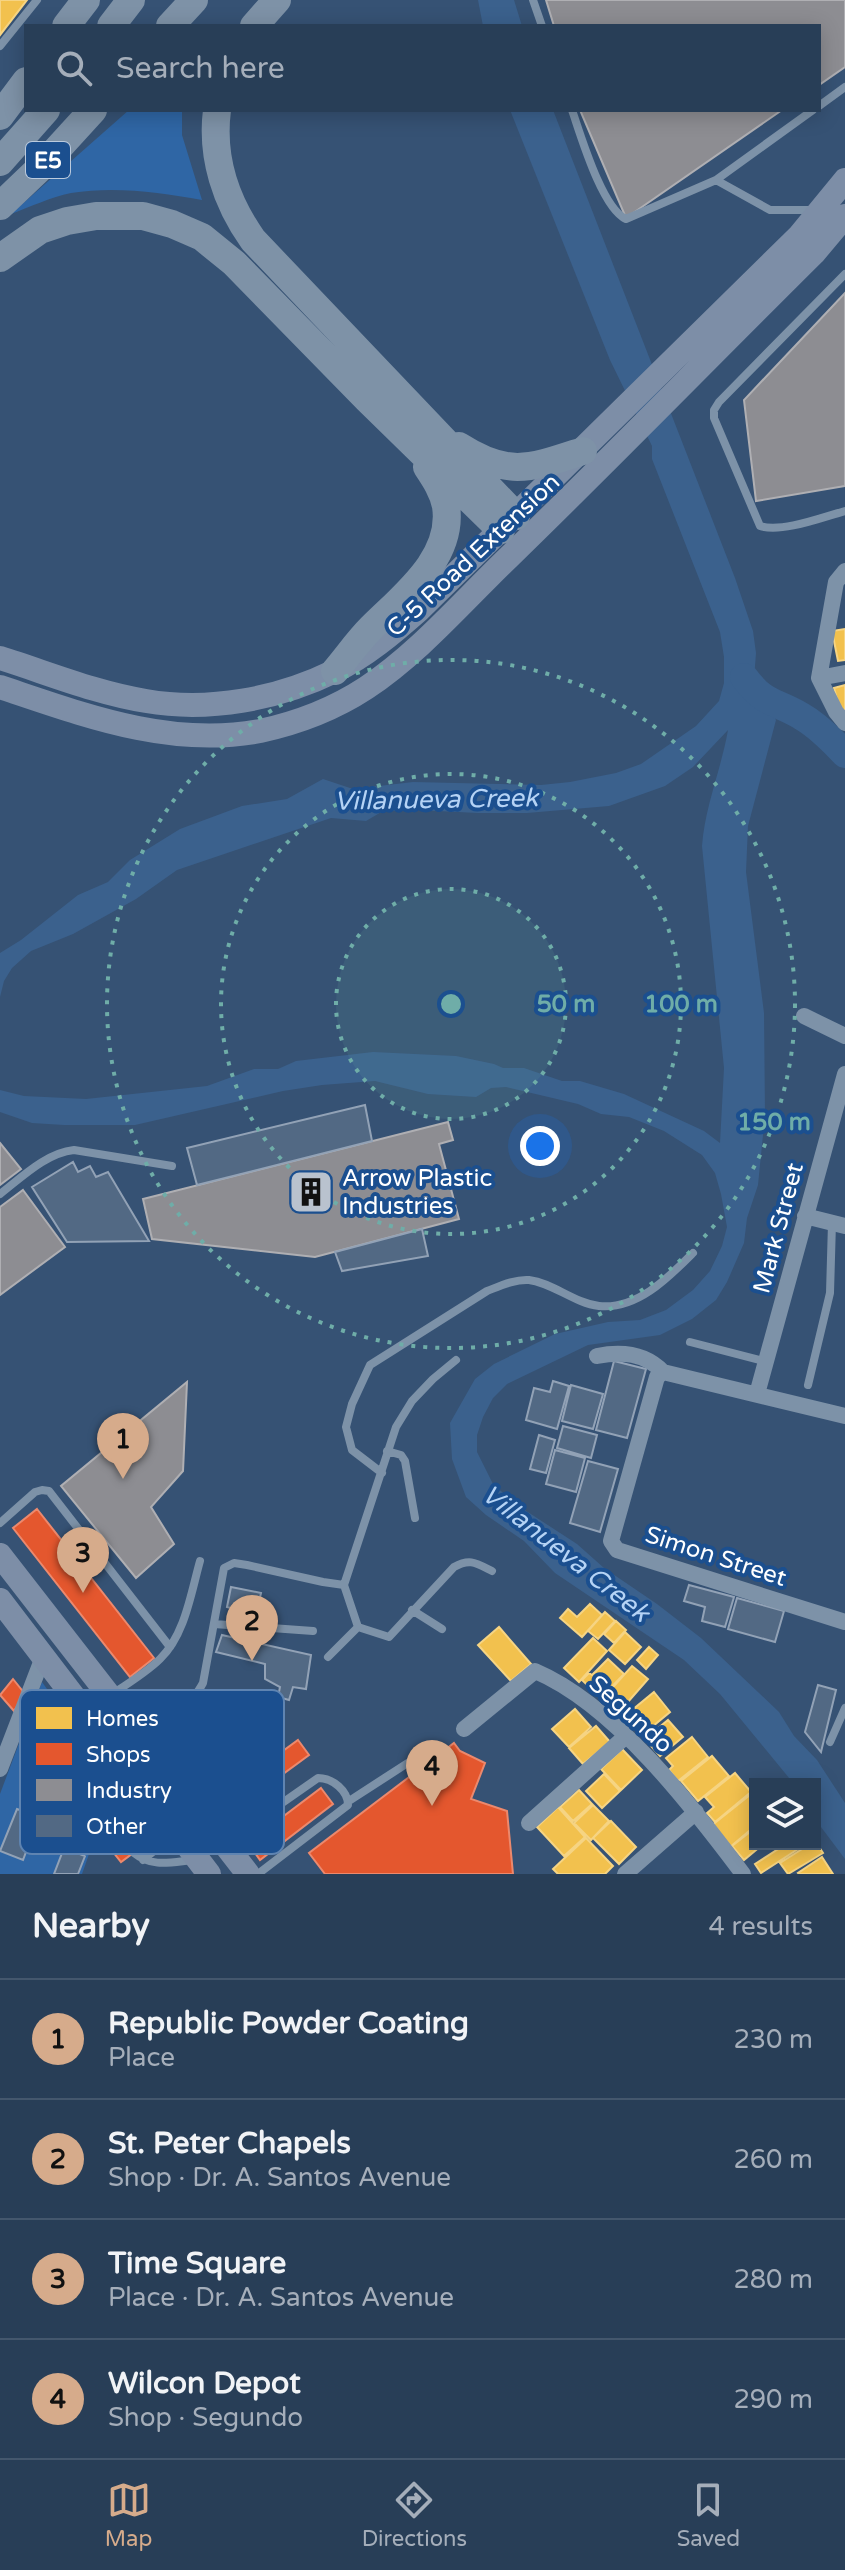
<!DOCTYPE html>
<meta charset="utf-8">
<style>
body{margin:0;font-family:"Varela Round",sans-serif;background:#30455d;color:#f1f3f6}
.controls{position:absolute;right:24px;bottom:24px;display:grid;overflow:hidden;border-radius:0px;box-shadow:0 4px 20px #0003}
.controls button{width:72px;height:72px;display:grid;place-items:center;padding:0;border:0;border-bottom:2px solid #44576d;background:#283e57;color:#f1f3f6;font:40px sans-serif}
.you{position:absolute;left:540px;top:1146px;width:28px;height:28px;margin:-20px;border:6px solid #fff;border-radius:50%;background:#1a73e8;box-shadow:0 0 0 12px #1a73e833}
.badge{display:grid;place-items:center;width:52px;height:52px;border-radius:50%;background:#d6ab8b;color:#111;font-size:26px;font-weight:700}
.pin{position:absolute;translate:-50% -66px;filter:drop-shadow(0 2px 4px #0008)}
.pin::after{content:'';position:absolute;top:42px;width:28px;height:24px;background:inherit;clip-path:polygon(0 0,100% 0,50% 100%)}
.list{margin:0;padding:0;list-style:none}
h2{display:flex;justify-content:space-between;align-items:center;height:104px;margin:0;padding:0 32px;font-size:34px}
h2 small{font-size:26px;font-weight:400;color:#a5aeba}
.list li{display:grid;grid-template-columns:52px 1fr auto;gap:24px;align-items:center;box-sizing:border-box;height:120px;padding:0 32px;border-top:2px solid #44576d}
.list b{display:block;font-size:30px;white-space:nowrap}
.list p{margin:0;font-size:26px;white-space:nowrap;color:#a5aeba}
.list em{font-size:26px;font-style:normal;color:#a5aeba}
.icon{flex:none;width:44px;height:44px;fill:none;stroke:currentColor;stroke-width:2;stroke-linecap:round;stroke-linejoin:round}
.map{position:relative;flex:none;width:845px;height:1874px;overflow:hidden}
.search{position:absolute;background:#283e57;box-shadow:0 4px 20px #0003;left:24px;right:24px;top:24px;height:88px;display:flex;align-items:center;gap:20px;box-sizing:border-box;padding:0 28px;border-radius:0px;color:#a5aeba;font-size:30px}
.sheet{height:584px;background:#283e57}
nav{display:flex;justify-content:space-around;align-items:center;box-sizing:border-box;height:112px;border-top:2px solid #44576d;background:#283e57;font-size:22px;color:#a5aeba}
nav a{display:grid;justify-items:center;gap:4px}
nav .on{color:#d6ab8b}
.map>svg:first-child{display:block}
.green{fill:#2f66a5}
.water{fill:#3b618d}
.homes{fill:#f2c14e;stroke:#f6d483;stroke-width:2}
.shops{fill:#e4572e;stroke:#ec896d;stroke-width:2}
.industry{fill:#8d8d92;stroke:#afafb3;stroke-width:2}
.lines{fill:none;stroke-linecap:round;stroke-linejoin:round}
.river{stroke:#3b618d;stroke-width:28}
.building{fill:#526984;stroke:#92a2b6;stroke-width:2}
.service{stroke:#7d92a8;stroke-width:8}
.minor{stroke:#7d92a8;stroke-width:16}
.primary{stroke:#7d8ea7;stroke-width:24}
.motorway{stroke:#7e92a7;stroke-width:28}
.ring{fill:none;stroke:#6fada8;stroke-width:4;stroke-dasharray:4 8}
.labels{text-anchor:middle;stroke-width:8;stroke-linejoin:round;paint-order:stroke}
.shield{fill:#1b4f8f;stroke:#bbcadd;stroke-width:2}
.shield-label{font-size:22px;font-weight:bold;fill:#fff}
.street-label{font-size:24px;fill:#fff;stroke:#1b4f8f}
.poi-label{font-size:24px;fill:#fff;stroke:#1b4f8f;text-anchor:start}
.water-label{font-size:26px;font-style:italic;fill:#b5d3f5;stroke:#1b4f8f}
.key{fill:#1b4f8f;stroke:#5f84b1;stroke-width:2}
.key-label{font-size:22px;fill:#fff}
.centre{fill:#6fada8;stroke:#1b4f8f;stroke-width:4}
.ring-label{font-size:24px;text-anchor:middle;font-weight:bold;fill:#6fada8;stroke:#1b4f8f;stroke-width:8;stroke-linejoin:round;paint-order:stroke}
</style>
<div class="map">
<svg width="845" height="1874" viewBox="0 0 845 1874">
<rect width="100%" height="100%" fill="#365274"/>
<path class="green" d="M129 110H182V135L202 200C159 192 114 186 71 193 51 197 30 207 11 214Z
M42 1682 114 1783 82 1874H0V1794Z"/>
<path class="water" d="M478 0H514L522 26H483Z
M510 110H553L735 578 753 631 756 653 754 679 776 720 748 826 746 872 764 1013 765 1115 758 1185 747 1218 744 1243 727 1282 716 1300 692 1319 660 1335 588 1345 507 1384 493 1398 483 1417 477 1435V1452L493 1484 517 1505 577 1544 604 1568 657 1604 701 1638 779 1712 794 1736 817 1760 845 1803V1859L815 1819V1784H794L720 1694 684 1660 555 1573 524 1541 486 1515 466 1497 452 1459 450 1423 475 1379 494 1364 555 1334 608 1322 640 1320 666 1310 693 1290 710 1271 722 1246 727 1227 721 1194 715 1173 702 1155 664 1131 629 1117 601 1114 578 1104 506 1087 491 1088 476 1097 428 1094 375 1081 322 1085 283 1091 135 1125H64L32 1123 0 1112V1090L24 1096 86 1099 207 1086 254 1069H278L296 1061 373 1052 456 1056 494 1064 503 1068H524L562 1081H580L624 1094 704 1131 720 1143 724 1068 702 846C705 806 721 770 728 730L693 767 665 786 609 806 527 813H478L418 810 383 811 366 821 331 818 177 870 136 899 73 934 31 951 12 968 4 981 0 997V953L21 940 78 895 108 882 130 860 180 829 242 806 287 799 323 779 353 789 413 782 541 785 570 782 616 773 641 764 696 726 719 701 724 683V657L720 632 652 459V446L610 360Z"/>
<path class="homes" d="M0 0H27L0 35Z
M845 629V660L838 661 832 631Z
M845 685V710L840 711 834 688Z
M590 1604 602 1615 582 1637 560 1618 568 1609 577 1617Z
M605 1612 615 1621 598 1639 588 1631Z
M616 1621 626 1630 614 1643 604 1634Z
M499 1627 531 1664 511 1681 478 1645Z
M625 1632 641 1647 625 1664 609 1650Z
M593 1638 607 1651 579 1682 564 1668Z
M649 1647 658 1655 646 1669 637 1660Z
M608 1659 624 1674 601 1698 582 1680 589 1673 592 1675Z
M632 1666 648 1679 620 1711 604 1697Z
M654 1692 670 1712 647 1731 631 1711Z
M575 1709 591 1727 569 1747 552 1729Z
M668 1720 683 1737 660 1756 645 1739Z
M596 1726 610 1742 583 1764 569 1748Z
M692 1737 708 1757 678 1781 669 1770 673 1766 666 1758Z
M622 1749 642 1770 621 1790 601 1769Z
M712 1756 729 1776 698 1801 681 1781Z
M735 1773 751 1792 715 1822 707 1813 714 1807 705 1797Z
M604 1774 620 1791 602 1808 586 1791Z
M579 1790 592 1804 573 1821 560 1807Z
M755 1791V1826L729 1848 711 1826Z
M593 1805 609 1821 591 1840 574 1823Z
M558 1807 585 1837 564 1856 537 1827Z
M611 1821 636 1847 619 1864 593 1838Z
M750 1832 755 1838V1844L761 1846 744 1860 732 1846Z
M586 1838 613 1866 605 1874H558L553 1869Z
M815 1841 823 1853 788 1874 780 1863 802 1849 798 1844H815Z
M786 1844H794L798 1849 761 1873 755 1864Z
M822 1857 833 1874H799L798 1873Z"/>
<path class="shops" d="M37 1509 154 1658 130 1677 13 1528Z
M13 1679 25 1694 14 1711 0 1695Z
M298 1740 309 1755 283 1774 272 1759Z
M454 1743 460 1751 485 1763 471 1799 507 1811 513 1874H325L309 1853Z
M321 1788 333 1804 260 1860 248 1843Z
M138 1819 152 1839 121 1862 106 1843Z"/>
<path class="industry" d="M546 0H845V67L819 85V26H554Z
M580 110H782L626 218Z
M845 293V486L756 501 744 400Z
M448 1122 453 1140 439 1144 459 1219 315 1257 152 1239 143 1199Z
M0 1143 21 1169 0 1185Z
M23 1190 65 1247 0 1295V1207Z
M187 1382 183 1471 151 1507 174 1544 136 1578 61 1486Z"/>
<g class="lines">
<path class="river" d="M744 677C766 706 774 700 801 716 817 725 832 740 845 754"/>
</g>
<path class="building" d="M365 1105 372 1141 197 1185 187 1148Z
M73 1162 78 1172 90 1166 96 1177 108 1172 149 1241 67 1242 32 1187Z
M422 1229 428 1256 342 1271 335 1252Z
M614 1361 646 1369 627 1438 596 1430Z
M553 1381 569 1386 557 1429 526 1420 534 1388 550 1392Z
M571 1385 603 1394 593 1429 562 1421Z
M563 1426 597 1435 591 1458 557 1448Z
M539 1435 555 1440 546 1473 530 1469Z
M555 1450 585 1458 576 1492 546 1484Z
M588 1461 618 1469 600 1532 570 1523Z
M689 1585 734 1597 725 1627 702 1621 705 1607 684 1601Z
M231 1587 261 1593 256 1615 227 1607Z
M737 1598 784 1611 775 1642 728 1629Z
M222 1635 311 1655 306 1689 293 1687 289 1700 278 1697 280 1687 265 1679V1664L216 1652Z
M818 1685 836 1690 821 1752 805 1732Z
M83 1794 103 1801 84 1855 64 1848Z
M17 1809 39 1817 23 1860 0 1851Z
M64 1848 85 1856 78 1874H54Z"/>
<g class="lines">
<path class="service" d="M533 0 542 26
M0 46 37 0
M819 106 845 87
M572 110C581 136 602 208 626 219L716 180 770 210H814
M716 180 813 110
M845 274 719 402 714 410V418L760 526C782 533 823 517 845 511
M0 1194C22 1177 46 1153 74 1150L172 1166
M690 1342 767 1362
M808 1385 830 1293 832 1223
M387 1451 401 1455 405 1461 415 1518
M382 1473 352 1450 346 1427 352 1404 370 1365 487 1291C500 1286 515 1279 529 1280 553 1283 574 1303 599 1306 637 1310 669 1277 693 1253
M0 1523 35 1492 42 1490 49 1491 170 1647
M412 1610 442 1629
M214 1624 313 1631
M358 1627 389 1637 454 1567C470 1558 476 1563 492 1571
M328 1657 358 1627 344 1585 396 1427 412 1401 433 1379 456 1360
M89 1710C110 1694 142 1677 160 1659 185 1635 191 1593 200 1561
M830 1742 845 1708
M155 1749C170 1726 190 1707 203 1683L224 1568 234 1563 247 1565 323 1582 344 1585
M349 1801 420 1755
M121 1832 118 1819 144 1791
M226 1842 318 1778C333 1778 348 1791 348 1805L258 1874
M134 1853C152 1868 172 1862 193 1860
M143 1860 176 1833"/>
<path class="minor" d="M845 571 836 582 819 678 836 712 845 723
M819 678 845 673
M804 1016 845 1036
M805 1216 845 1226
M597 1356C622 1351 645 1353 663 1372
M663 1372 657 1377 611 1541 617 1550 845 1622
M663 1372 845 1416
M757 1394 845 1074
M464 1729 535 1671C615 1705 692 1806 743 1874
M0 1769 43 1657
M529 1823 626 1736
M625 1874 696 1812"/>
<path class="primary" d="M0 658C48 673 96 693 146 701 209 712 278 699 335 671 366 656 393 633 419 610L799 236 845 180
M0 687C84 715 170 748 260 731 297 723 334 709 366 688 419 653 463 601 509 557 612 457 712 354 814 253L845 216
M0 1555 248 1874
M0 1600 209 1874"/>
<path class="motorway" d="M66 26 86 0
M111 26 131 0
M170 26 194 0
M254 26 277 0
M217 110C211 157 226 202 253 240L516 516
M0 116 26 81
M0 162 46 110
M0 206 41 167 93 110
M0 258 40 230 67 221 96 216H143L172 224 202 237 234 263 367 399 501 530
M459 446C509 478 531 468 583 451
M335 671C347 657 358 641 371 628 403 596 454 558 446 506 443 491 435 479 427 467"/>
</g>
<circle cx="451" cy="1004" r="115" fill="#6fada8" fill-opacity=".12"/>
<g class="ring">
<circle cx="451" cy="1004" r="115"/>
<circle cx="451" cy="1004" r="230"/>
<circle cx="451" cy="1004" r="344"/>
</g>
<defs>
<g id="building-square" transform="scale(2.3)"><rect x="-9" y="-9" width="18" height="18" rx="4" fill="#b9c2ce" stroke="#1b4f8f"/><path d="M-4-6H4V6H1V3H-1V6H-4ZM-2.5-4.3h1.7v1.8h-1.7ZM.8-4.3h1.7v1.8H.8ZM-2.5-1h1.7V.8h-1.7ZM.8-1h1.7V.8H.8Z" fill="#111"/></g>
</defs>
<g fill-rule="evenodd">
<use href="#building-square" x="311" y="1192"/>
</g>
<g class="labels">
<rect class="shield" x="26" y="142" width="44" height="36" rx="6"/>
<g class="shield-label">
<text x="48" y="168">E5</text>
</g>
<g class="street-label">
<text transform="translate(473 555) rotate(-43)" y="8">C-5 Road Extension</text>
<text transform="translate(778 1228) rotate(-75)" y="8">Mark Street</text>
<text transform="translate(716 1556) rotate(18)" y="8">Simon Street</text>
<text transform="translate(631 1714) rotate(42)" y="8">Segundo</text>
</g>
<g class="poi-label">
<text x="342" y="1186">Arrow Plastic<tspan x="342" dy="28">Industries</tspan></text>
</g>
<g class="water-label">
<text transform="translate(436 799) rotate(-1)" y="9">Villanueva Creek</text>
<text transform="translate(566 1553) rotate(38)" y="9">Villanueva Creek</text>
</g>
</g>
<rect x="20" y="1690" width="264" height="164" rx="12" class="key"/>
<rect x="36" y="1707" width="36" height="22" fill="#f2c14e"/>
<rect x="36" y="1743" width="36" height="22" fill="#e4572e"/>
<rect x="36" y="1779" width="36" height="22" fill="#8d8d92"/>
<rect x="36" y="1815" width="36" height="22" fill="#526984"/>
<g class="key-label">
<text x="86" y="1726">Homes</text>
<text x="86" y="1762">Shops</text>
<text x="86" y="1798">Industry</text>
<text x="86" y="1834">Other</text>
</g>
<circle cx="451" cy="1004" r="12" class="centre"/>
<g class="ring-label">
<text x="566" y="1012">50 m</text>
<text x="681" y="1012">100 m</text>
<text x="774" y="1130">150 m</text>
</g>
</svg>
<div class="controls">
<button><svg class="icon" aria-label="layers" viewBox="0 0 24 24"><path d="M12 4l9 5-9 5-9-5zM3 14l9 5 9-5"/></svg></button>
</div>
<div class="you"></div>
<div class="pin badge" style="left:123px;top:1479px">1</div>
<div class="pin badge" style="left:252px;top:1661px">2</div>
<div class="pin badge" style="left:83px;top:1593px">3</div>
<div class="pin badge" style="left:432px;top:1806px">4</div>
<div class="search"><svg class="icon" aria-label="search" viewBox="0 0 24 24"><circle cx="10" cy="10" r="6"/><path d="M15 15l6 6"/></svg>Search here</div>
</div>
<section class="sheet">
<h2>Nearby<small>4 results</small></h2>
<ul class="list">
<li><span class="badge">1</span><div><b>Republic Powder Coating</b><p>Place</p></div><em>230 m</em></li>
<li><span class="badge">2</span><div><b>St. Peter Chapels</b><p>Shop · Dr. A. Santos Avenue</p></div><em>260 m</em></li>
<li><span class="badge">3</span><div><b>Time Square</b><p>Place · Dr. A. Santos Avenue</p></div><em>280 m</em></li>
<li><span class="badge">4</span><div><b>Wilcon Depot</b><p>Shop · Segundo</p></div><em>290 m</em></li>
</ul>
</section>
<nav>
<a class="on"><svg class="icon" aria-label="map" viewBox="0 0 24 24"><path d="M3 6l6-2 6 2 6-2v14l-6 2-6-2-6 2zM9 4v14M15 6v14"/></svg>Map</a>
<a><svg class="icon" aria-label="directions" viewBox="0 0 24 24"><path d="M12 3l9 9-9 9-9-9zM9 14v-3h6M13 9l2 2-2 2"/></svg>Directions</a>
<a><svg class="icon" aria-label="saved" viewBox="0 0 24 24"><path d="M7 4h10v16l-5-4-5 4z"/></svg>Saved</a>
</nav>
